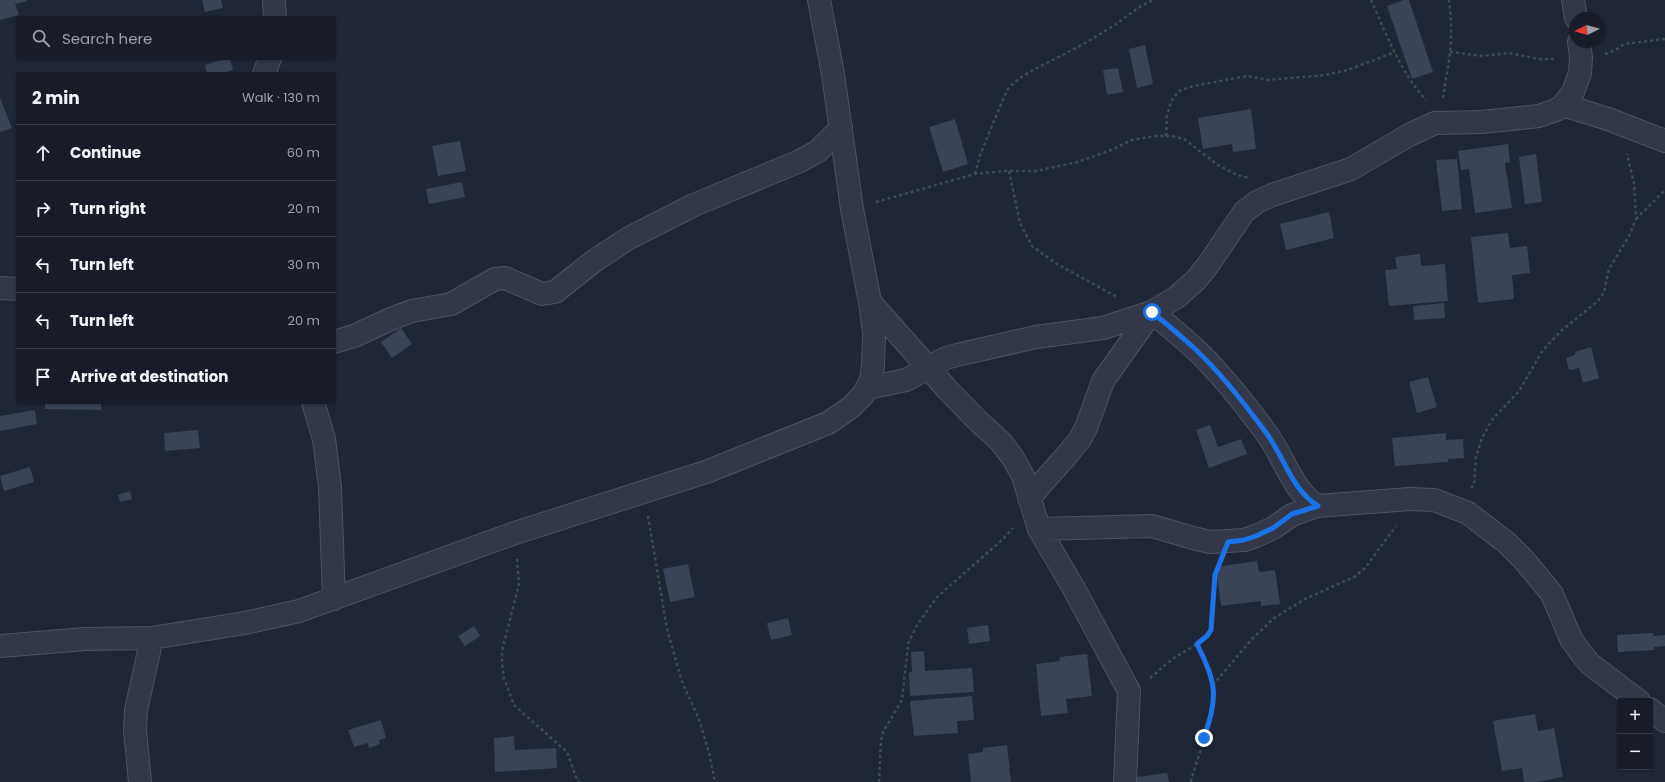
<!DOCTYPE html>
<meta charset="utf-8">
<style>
body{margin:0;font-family:Poppins,sans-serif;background:#242934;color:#f1f3f6}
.controls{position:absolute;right:12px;bottom:12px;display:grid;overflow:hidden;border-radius:4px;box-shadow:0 1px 3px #0004}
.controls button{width:36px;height:36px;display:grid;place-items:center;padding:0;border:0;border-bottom:1px solid #363a45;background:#171c28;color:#f1f3f6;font:20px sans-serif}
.compass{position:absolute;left:1569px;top:12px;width:36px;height:36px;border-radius:50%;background:#171c28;box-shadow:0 1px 3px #0004;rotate:264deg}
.stop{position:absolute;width:12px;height:12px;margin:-9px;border:3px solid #1a73e8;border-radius:50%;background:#fff}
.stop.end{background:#1a73e8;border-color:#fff;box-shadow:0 1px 4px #0008}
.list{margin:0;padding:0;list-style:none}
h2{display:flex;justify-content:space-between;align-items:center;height:52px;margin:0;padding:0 16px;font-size:17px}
h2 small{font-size:13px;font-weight:400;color:#9ea1a8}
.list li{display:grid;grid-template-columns:26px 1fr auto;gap:12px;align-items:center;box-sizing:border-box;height:56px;padding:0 16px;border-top:1px solid #363a45}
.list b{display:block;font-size:15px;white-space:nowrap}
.list em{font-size:13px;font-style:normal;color:#9ea1a8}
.icon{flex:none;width:22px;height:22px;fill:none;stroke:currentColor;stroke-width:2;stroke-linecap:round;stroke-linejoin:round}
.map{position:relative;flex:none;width:1665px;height:782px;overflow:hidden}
.search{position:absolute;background:#171c28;box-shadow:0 1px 3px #0004;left:16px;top:16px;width:320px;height:44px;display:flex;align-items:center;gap:10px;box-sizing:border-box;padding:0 14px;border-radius:4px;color:#9ea1a8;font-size:15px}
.panel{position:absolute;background:#171c28;box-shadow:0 1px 3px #0004;left:16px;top:72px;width:320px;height:332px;border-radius:4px}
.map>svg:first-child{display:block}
.building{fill:#3a4457}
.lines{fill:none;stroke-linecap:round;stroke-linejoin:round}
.minor-casing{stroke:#4d5362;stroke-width:24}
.path{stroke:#3b4e52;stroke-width:2.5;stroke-dasharray:3 3;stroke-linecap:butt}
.minor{stroke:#323847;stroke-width:22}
.route{stroke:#1a73e8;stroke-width:5}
</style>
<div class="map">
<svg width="1665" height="782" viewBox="0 0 1665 782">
<rect width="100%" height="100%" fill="#1f2636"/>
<path class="building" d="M0 0H27V1L15 4 19 15 0 20Z
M202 0H221L223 8 205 12Z
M1404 0H1409L1433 72 1412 79 1387 6Z
M1145 45 1153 84 1137 88 1129 49Z
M227 58H230L233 70 219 74H207L205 65Z
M1118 68 1123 92 1107 95 1103 70Z
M0 98 12 128 0 132Z
M1251 109 1256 149 1233 152 1232 144 1203 149 1198 118Z
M955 119 968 164 943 172 929 127Z
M460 141 466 171 438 176 432 146Z
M1508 144 1510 162 1505 163 1512 208 1475 213 1469 169 1461 170 1458 151Z
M1536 154 1542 202 1525 204 1519 157Z
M1457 159 1462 209 1442 211 1436 160Z
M462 182 465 197 429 204 426 189Z
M1329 212 1334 238 1286 250 1280 224Z
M1508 233 1510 248 1527 246 1530 273 1512 275 1514 299 1478 303 1471 237Z
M1420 254 1421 266 1445 264 1448 301 1389 306 1385 270 1397 269 1395 257Z
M1444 303 1445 318 1414 320 1413 306Z
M401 328 412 344 392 358 381 342Z
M1591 347 1599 378 1583 383 1579 368 1569 370 1566 358 1575 355V352Z
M1428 377 1437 407 1417 413 1409 382Z
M45 402H101V410L45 409Z
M35 410 37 424 0 431V416Z
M1210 425 1218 447 1241 439 1247 454 1209 468 1196 430Z
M198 430 200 448 165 451 164 433Z
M1446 433V440L1463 439 1464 458 1448 459V462L1395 466 1392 438Z
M30 467 34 482 4 491 0 476Z
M130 491 132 499 120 502 118 495Z
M1257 561 1259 572 1275 570 1280 604 1261 606V601L1221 606 1216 567Z
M688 564 695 597 670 602 663 569Z
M788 618 792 635 771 640 767 623Z
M988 625 990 641 969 644 967 628Z
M474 626 480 636 465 646 458 636Z
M1653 633V636L1665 635V646L1654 647V650L1618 652 1617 635Z
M924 651 925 671 972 668 974 692 910 696 909 672H912L911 652Z
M1087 654 1092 696 1066 699 1068 713 1041 716 1036 664 1060 661 1059 657Z
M972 696 974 720 957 721 958 733 914 736 910 701Z
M1535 714 1538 731 1554 728 1563 777 1536 782H1524L1522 768 1502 771 1493 721Z
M381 720 386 738 379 740 380 744 369 748 368 743 354 747 348 730Z
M514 736 515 750 556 748 557 768 495 772 494 738Z
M1007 745 1011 782H971L968 754 983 752V748Z
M1167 773 1169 782H1137V777Z"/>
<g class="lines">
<g class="minor-casing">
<path id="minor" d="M274 0 275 18
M1573 0 1576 18
M264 74 270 58
M1563 105 1608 119 1665 141
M0 288 18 289
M870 302 947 389 977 420 1001 442 1013 458 1023 476 1039 529 1073 587 1129 691 1125 782
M334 342 354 336 393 318 412 311 451 304 495 279 505 278 542 294 555 292 594 261 629 238 694 205 800 161 818 151 841 128
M868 388 906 380 946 358 961 354 1036 337 1103 328 1152 312 1177 297 1196 280 1208 265 1244 212 1257 202 1272 195 1351 169 1409 135 1435 123 1482 122 1539 116 1556 110 1563 105 1573 92 1580 73 1581 57 1579 42
M313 402 324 439 330 487 334 599
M1029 498 1067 455 1080 439 1086 428 1103 381 1152 312C1166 324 1180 335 1194 348 1221 373 1245 404 1267 434 1284 457 1292 490 1317 506
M1039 529 1152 526 1193 538 1210 542 1228 541 1244 540 1256 536 1273 528 1292 515 1317 506 1410 499 1434 500 1468 513 1507 543 1524 560 1552 594 1571 639 1581 653 1590 664 1639 701
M0 646 85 639 152 638 245 623 299 611 515 533 706 472 828 423 850 408 863 395 871 380 873 365 874 333 870 302 852 209 833 74 819 0
M1650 709 1665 721
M140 782 135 730 136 710 152 638"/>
</g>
<path class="path" d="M1371 0C1387 35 1400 72 1426 100
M1450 52 1482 56 1509 53 1538 59H1556
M1605 54 1616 50 1624 44 1665 39
M1443 98C1445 83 1448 68 1450 52 1452 35 1451 17 1449 0
M1166 136 1167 116 1171 101 1179 91 1193 86 1247 76 1268 80 1325 75 1348 70 1395 52
M1009 171 1020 223 1032 246 1057 264 1117 297
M975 174 980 155 1007 90C1024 71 1049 63 1070 51 1084 44 1097 36 1110 28 1125 19 1137 6 1154 0
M876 202 975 174 1004 171H1036L1078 162 1111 150 1132 140 1155 136H1172L1184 139 1218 165 1237 175 1249 178
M1636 219 1665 190
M1471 488 1474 485 1476 457 1482 438 1492 420 1519 391 1543 350 1561 331 1598 301 1604 292 1609 269 1629 236 1636 219 1634 183 1627 154
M648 516 667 629 682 682 699 719 709 753 715 782
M517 559 519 584 502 651V664L504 678 514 705 567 752 576 777 579 782
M1150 678C1157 673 1162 667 1169 662 1183 650 1201 646 1211 630L1213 590 1215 575 1218 566
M1213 685 1251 640 1274 618 1305 599 1354 577 1365 568 1396 526
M879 782 881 742 883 732 902 700 908 644 917 625 937 597 1002 540 1013 528
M1191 782C1198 749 1221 713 1212 678 1209 666 1202 655 1197 644"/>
<use href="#minor" class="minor"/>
</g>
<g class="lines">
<path class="route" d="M1152 312C1166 324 1180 335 1194 348 1221 373 1245 404 1267 434 1284 457 1292 490 1318 506L1292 514 1273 528 1256 536 1244 540 1228 542 1215 575 1211 630 1207 636 1197 644C1217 685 1218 695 1204 738"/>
</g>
</svg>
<div class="controls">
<button>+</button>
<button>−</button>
</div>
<svg class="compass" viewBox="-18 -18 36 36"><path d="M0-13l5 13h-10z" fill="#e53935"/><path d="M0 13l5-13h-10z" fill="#9ea1a8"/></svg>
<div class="stop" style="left:1152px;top:312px"></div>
<div class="stop end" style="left:1204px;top:738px"></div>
<div class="search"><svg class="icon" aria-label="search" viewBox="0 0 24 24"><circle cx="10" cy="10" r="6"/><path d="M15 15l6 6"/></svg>Search here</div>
<section class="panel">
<h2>2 min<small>Walk · 130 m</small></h2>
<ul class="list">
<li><svg class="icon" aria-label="ahead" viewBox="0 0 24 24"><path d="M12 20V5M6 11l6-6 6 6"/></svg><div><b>Continue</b></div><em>60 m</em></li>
<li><svg class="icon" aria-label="right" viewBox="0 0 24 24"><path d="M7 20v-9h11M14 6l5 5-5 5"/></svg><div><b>Turn right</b></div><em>20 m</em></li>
<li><svg class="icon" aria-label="left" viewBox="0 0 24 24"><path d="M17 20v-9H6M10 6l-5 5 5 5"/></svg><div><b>Turn left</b></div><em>30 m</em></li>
<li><svg class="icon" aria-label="left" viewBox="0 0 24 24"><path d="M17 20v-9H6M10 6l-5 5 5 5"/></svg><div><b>Turn left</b></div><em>20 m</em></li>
<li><svg class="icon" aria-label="arrive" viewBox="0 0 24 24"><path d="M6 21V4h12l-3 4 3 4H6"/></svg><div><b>Arrive at destination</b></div></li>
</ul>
</section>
</div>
